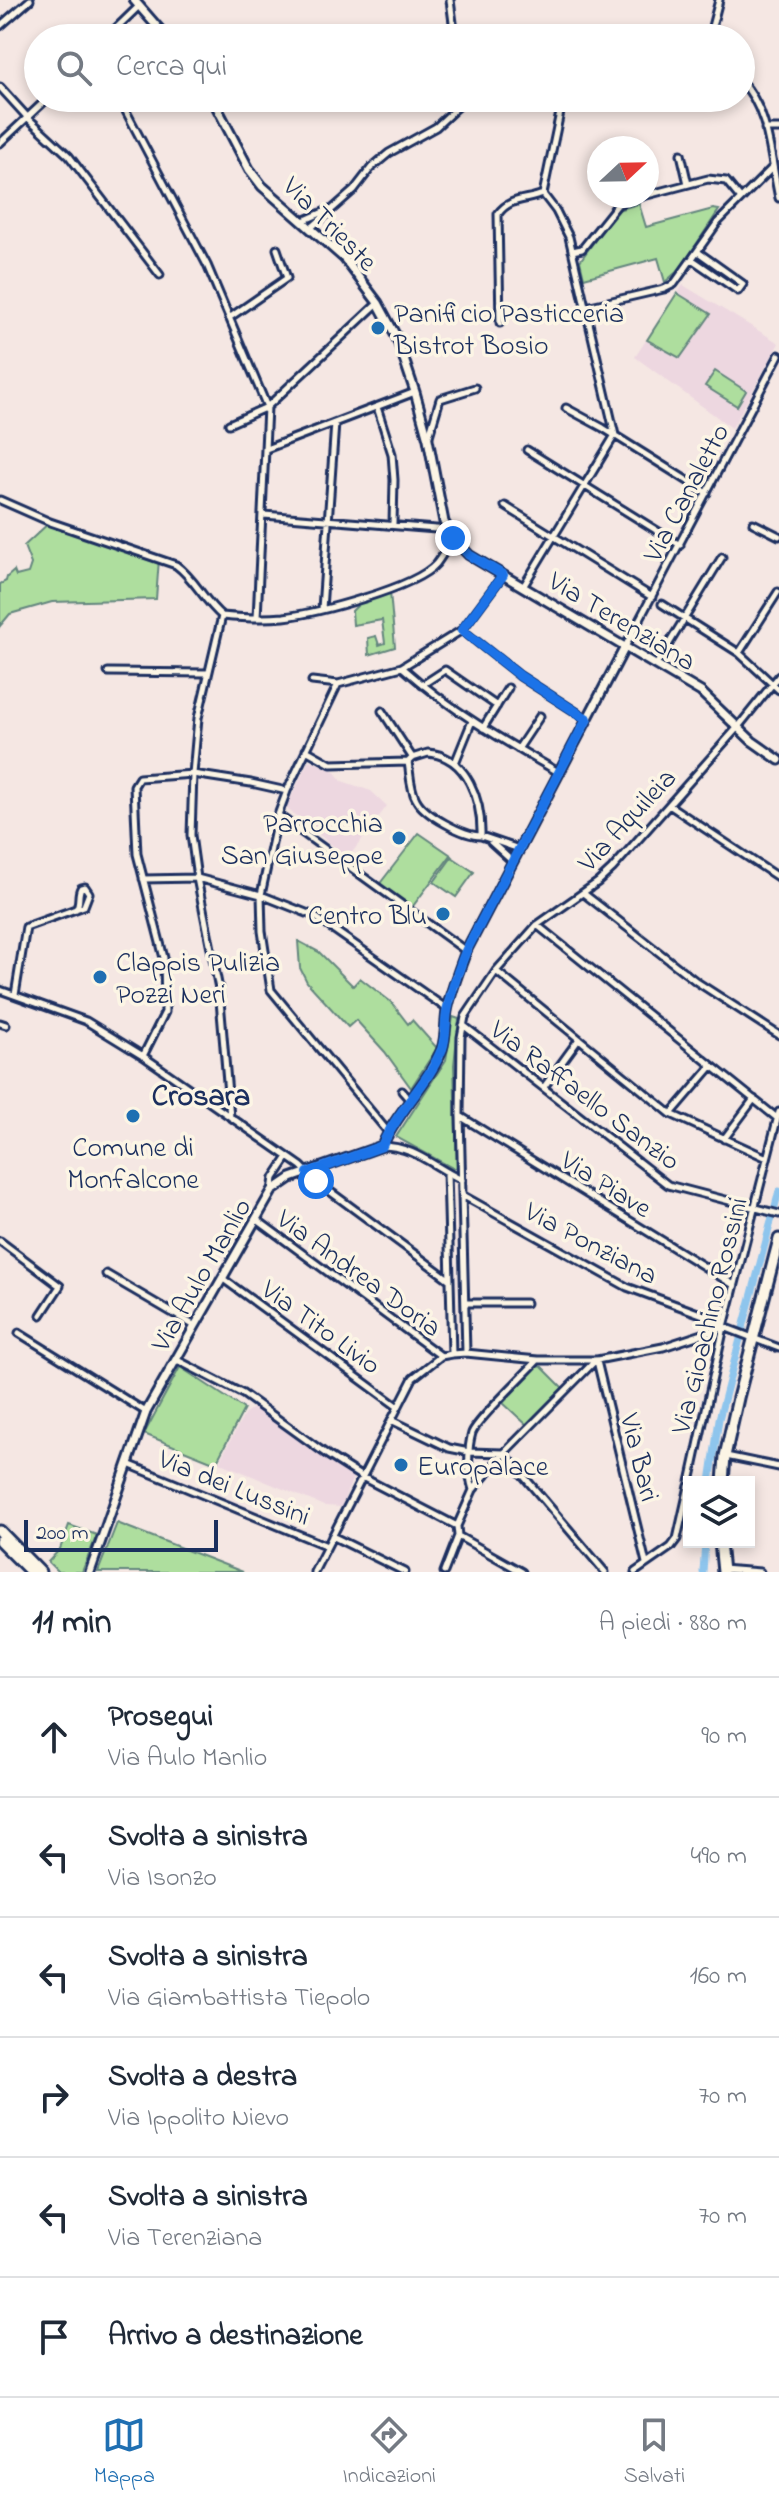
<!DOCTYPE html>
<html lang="it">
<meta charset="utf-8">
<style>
body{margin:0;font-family:"Indie Flower",sans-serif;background:#f2f2f3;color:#1f2937}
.controls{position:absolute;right:24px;bottom:24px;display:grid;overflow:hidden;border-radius:0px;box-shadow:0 4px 12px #0003}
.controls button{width:72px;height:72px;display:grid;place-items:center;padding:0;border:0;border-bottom:2px solid #e0e1e3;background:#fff;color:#1f2937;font:40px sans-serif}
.compass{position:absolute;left:587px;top:136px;width:72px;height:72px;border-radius:50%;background:#fff;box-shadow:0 4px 12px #0003;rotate:68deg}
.scale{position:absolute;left:24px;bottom:20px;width:194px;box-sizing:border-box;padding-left:8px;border:4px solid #1b2f5e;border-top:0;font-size:22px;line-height:28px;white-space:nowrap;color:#1b2f5e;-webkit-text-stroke:6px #fcf5e5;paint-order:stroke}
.stop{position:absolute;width:24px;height:24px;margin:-18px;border:6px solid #1a73e8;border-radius:50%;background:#fff}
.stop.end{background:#1a73e8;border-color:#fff;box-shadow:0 2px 8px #0008}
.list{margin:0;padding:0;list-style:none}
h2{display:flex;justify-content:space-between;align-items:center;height:104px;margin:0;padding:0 32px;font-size:34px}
h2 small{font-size:26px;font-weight:400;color:#747a83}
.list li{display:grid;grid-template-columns:52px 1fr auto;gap:24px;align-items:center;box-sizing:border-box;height:120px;padding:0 32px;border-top:2px solid #e0e1e3}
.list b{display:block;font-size:30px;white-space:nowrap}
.list p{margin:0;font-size:26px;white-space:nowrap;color:#747a83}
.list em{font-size:26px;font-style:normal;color:#747a83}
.icon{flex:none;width:44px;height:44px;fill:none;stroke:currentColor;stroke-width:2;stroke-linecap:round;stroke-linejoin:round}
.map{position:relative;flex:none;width:779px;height:1572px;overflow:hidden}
.search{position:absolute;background:#fff;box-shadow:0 4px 12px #0003;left:24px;right:24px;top:24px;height:88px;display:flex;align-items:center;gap:20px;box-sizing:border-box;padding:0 28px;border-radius:44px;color:#747a83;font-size:30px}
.sheet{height:824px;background:#fff}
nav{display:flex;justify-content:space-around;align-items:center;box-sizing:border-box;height:112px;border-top:2px solid #e0e1e3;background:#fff;font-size:22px;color:#747a83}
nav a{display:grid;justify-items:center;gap:4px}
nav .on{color:#1f6fb2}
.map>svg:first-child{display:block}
.built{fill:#edd7e0}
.green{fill:#aede9e;stroke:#64867e;stroke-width:2}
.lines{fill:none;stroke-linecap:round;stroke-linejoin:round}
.canal{stroke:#8ec5ed;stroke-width:7}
.minor-casing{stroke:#1b2f5e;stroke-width:11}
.tertiary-casing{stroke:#1b2f5e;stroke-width:13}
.primary-casing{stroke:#1b2f5e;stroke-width:15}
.minor{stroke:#fcf5e5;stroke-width:5}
.tertiary{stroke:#fcf5e5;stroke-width:7}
.primary{stroke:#fcf5e5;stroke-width:9}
.route{stroke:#1a73e8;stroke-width:10}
.poi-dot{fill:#1f6fb2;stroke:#fcf5e5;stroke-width:3}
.labels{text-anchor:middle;stroke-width:7;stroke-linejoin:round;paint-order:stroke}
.street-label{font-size:28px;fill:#1b2f5e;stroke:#fcf5e5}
.poi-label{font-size:28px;fill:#1b2f5e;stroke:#fcf5e5;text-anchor:start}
.neighbourhood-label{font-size:30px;font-weight:bold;fill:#1b2f5e;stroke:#fcf5e5}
</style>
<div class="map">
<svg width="779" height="1572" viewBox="0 0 779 1572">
<rect width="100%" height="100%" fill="#f5e7e3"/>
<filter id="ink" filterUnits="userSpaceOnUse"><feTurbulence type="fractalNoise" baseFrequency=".0125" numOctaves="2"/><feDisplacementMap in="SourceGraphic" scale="16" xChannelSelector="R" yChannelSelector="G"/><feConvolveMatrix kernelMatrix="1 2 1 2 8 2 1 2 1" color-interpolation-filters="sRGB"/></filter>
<g filter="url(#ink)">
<path class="built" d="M683 285 779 343 732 428 635 357Z
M309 760 333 770 342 781 371 791 387 806 348 858 286 808Z
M254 1407 354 1475 341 1507 324 1506 219 1462 245 1413Z"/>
<path class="green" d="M639 204 646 227 713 209 719 210 680 269 665 282 658 258 584 278 580 261 617 210Z
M677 293 711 314 680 358 647 340Z
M715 371 746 391 737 406 705 386Z
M50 522 159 559 156 599 52 602 10 614 0 626V584L6 581 7 577 14 571 16 576 28 573 31 564 24 546Z
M390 592 395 647 369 655 368 638 376 636 379 645 385 643 382 620 353 625 352 611 361 602Z
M419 833 451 855 410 910 378 886Z
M452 857 474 872 456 897 434 882Z
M298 941 319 952 353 986 360 978 391 1002 408 1024 412 1020 437 1048 411 1088 385 1052 356 1020 348 1027 307 982 300 968Z
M453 1017 459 1019 454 1065 457 1167 454 1169 396 1137 446 1060Z
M537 1366 542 1367 563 1388 528 1426 503 1403Z
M180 1367 244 1409 216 1463 144 1434Z
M117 1523 243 1572H98Z
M69 1525 97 1535 82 1572H58L48 1562 60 1549Z"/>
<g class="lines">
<path class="canal" d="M710 1482 719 1419 779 1191
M703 1572 705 1542"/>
<g class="minor-casing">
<path id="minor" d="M450 0 455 38
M0 26 30 0
M106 38 138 7
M181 38H277
M709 38 719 0
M741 81C770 111 770 158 779 198
M0 87 29 119 69 156 160 275
M119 98 207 265 267 407 257 618
M765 129H779
M0 143 48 98
M681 154 688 184
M647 195 708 179 726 181 740 198
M303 221 328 210
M311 228 354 190 371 168 389 153 436 127 467 98
M572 251 582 249 618 204 643 196
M693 260 738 291 743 284 698 252
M586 307 664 289 674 284 718 222 772 168
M229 318 287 278 277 249
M500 323 498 214C510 197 526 201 543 194L563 98
M377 407 392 454 394 480 393 524
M566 408 603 428 707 493
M229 424 267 407 378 303
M429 436 440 399 475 388
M266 449 415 392
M527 450 680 545
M0 500 50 522 176 565C195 579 204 601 222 616
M505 506 652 597
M264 515 448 530
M753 523 779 536
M523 587 615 435 569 237 556 211 543 194
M662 604 739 653 779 690
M322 609 335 423
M222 616 198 718 193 774 191 835 197 878 219 989 230 1117
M222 616C243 618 263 619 284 617 317 613 415 588 436 564 442 557 447 546 453 538
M462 630 520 676 587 719
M625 647 779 355
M739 653 778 592
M656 665 722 557
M402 667C450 710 504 741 560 773
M108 672 208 673
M312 681 338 684 402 667 462 630 503 575
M338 684 287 791 278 815 261 895 262 931 271 990 388 1132
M422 685 445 670 497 706
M382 711 412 757
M483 728 508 688
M518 749 540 716
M306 750 331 764 408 762
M428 753C468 756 482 802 481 836 464 836 424 815 416 799 410 789 410 773 408 762L412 758Z
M455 763 472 721
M669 805 779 878
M278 815 466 951
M481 836 519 849
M491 842 513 862
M143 879 197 878 261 895 314 916 447 1009
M583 893 697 982 779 1035
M537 925 777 1118
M496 971 671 1114 767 1158
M0 990 86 1021 143 1056 301 1166 316 1181 450 1280
M15 995 26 927 84 906 89 893 85 887 81 888C77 895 81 902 76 909
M0 1023 6 1025
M463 1025 668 1185 779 1214
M143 1056 165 1012 164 958 137 854 134 786 139 778 193 774 251 783 287 791
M544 1087 579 1039
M402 1091 410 1100
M671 1114 712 1066
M460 1116 734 1285
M724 1139 754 1099
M382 1146C414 1146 434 1167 462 1180
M447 1172 452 1354
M272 1191 274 1178 288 1157
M462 1195 627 1287 717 1320 723 1326
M256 1219 441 1356
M0 1241 60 1286 41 1315
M106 1274 195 1326
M222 1278 398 1407
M465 1303H526
M19 1333 146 1412
M466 1353 460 1115 461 1037 465 1017 496 971 537 925 598 882 612 869 738 727 779 676
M177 1360 243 1394 329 1456 362 1477 457 1526
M597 1361 646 1563
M391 1420 449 1448 469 1452 504 1453 605 1572
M726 1456 779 1467
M128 1464 327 1546
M690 1482 724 1327 779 1112
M473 1490C468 1474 467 1450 472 1433 476 1421 525 1374 537 1361
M332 1536 405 1572
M458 1536 522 1572
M722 1569 760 1572
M314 1572 413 1378 441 1356 452 1354 466 1353 538 1360H597L663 1347 724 1327 779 1348
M444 1572 458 1536 457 1526 473 1490 504 1453 596 1360
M635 1572 671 1547 677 1539 689 1486"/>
</g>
<g class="tertiary-casing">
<path id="tertiary" d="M134 0 167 38
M212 98 249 169 262 186 344 258 378 303 397 338 415 392 428 439 444 522 453 538 469 555 701 692 752 741 779 760
M90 1572 146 1412 272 1191 291 1178 382 1146C397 1111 428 1084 442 1049 446 1038 445 1023 447 1011 451 990 459 971 466 951L625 647"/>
</g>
<g class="primary-casing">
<path id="primary" d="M723 1482 725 1456 738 1398 779 1239
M0 1531 40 1572
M0 1541 31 1572
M720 1542 723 1572"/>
</g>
<use href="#minor" class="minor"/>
<use href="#tertiary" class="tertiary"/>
<use href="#primary" class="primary"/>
</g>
</g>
<g class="lines" filter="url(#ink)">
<path class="route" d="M316 1181 308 1173 382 1146C397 1111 428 1084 442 1049 446 1038 445 1024 447 1012 451 990 458 971 466 951L587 719 520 676 462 630 503 575 469 555 453 538"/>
</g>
<g class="poi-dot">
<circle cx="378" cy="328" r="8"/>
<circle cx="399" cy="838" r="8"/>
<circle cx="443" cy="914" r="8"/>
<circle cx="100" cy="977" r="8"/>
<circle cx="133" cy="1116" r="8"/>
<circle cx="401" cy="1465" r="8"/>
</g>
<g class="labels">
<g class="street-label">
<text transform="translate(331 223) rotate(45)" y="10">Via Trieste</text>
<text transform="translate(685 492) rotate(-62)" y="10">Via Canaletto</text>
<text transform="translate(623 620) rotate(31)" y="10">Via Terenziana</text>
<text transform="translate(626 819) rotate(-47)" y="10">Via Aquileia</text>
<text transform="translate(586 1094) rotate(37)" y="10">Via Raffaello Sanzio</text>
<text transform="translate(607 1183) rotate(32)" y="10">Via Piave</text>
<text transform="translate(592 1242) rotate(28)" y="10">Via Ponziana</text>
<text transform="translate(360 1272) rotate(36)" y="10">Via Andrea Doria</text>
<text transform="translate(200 1274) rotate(-60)" y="10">Via Aulo Manlio</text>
<text transform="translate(708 1315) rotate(-76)" y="10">Via Gioachino Rossini</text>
<text transform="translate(322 1326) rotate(36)" y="10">Via Tito Livio</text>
<text transform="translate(641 1457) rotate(76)" y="10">Via Bari</text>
<text transform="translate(235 1486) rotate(22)" y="10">Via dei Lussini</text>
</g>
<g class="poi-label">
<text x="394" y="322">Panificio Pasticceria<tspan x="394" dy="32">Bistrot Bosio</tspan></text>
<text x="383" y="832" text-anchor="end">Parrocchia<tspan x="383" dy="32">San Giuseppe</tspan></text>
<text x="427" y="924" text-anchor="end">Centro Blu</text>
<text x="116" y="971">Clappis Pulizia<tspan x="116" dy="32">Pozzi Neri</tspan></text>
<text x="133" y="1156" text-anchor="middle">Comune di<tspan x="133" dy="32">Monfalcone</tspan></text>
<text x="417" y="1475">Europalace</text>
</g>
<g class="neighbourhood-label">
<text x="201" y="1105">Crosara</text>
</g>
</g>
</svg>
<div class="controls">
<button><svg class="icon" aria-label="layers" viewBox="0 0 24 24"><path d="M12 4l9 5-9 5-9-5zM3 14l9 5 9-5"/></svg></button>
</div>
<svg class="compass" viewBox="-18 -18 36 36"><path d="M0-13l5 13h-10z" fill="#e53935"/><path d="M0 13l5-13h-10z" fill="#747a83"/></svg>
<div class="scale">200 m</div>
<div class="stop" style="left:316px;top:1181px"></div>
<div class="stop end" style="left:453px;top:538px"></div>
<div class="search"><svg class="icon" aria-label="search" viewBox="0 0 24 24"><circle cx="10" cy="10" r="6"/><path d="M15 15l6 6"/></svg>Cerca qui</div>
</div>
<section class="sheet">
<h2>11 min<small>A piedi · 880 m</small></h2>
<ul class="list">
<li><svg class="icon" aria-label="ahead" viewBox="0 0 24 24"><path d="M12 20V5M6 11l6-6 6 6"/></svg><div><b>Prosegui</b><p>Via Aulo Manlio</p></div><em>90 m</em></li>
<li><svg class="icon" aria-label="left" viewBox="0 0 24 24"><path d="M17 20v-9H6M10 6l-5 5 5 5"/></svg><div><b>Svolta a sinistra</b><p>Via Isonzo</p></div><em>490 m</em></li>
<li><svg class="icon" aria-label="left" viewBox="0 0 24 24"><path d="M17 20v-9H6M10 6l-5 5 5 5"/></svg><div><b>Svolta a sinistra</b><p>Via Giambattista Tiepolo</p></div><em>160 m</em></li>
<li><svg class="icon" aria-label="right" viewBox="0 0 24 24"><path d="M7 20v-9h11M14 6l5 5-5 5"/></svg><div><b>Svolta a destra</b><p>Via Ippolito Nievo</p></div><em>70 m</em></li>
<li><svg class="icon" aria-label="left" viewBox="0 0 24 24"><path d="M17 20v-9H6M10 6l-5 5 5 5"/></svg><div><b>Svolta a sinistra</b><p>Via Terenziana</p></div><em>70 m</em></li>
<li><svg class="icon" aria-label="arrive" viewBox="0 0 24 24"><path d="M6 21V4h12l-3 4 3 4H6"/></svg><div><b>Arrivo a destinazione</b></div></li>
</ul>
</section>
<nav>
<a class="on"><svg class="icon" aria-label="map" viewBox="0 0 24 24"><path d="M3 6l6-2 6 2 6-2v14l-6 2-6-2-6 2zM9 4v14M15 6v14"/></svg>Mappa</a>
<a><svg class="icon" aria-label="directions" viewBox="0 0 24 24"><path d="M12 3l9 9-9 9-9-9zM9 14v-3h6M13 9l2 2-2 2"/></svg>Indicazioni</a>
<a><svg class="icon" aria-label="saved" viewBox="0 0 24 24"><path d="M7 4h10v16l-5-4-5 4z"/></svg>Salvati</a>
</nav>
